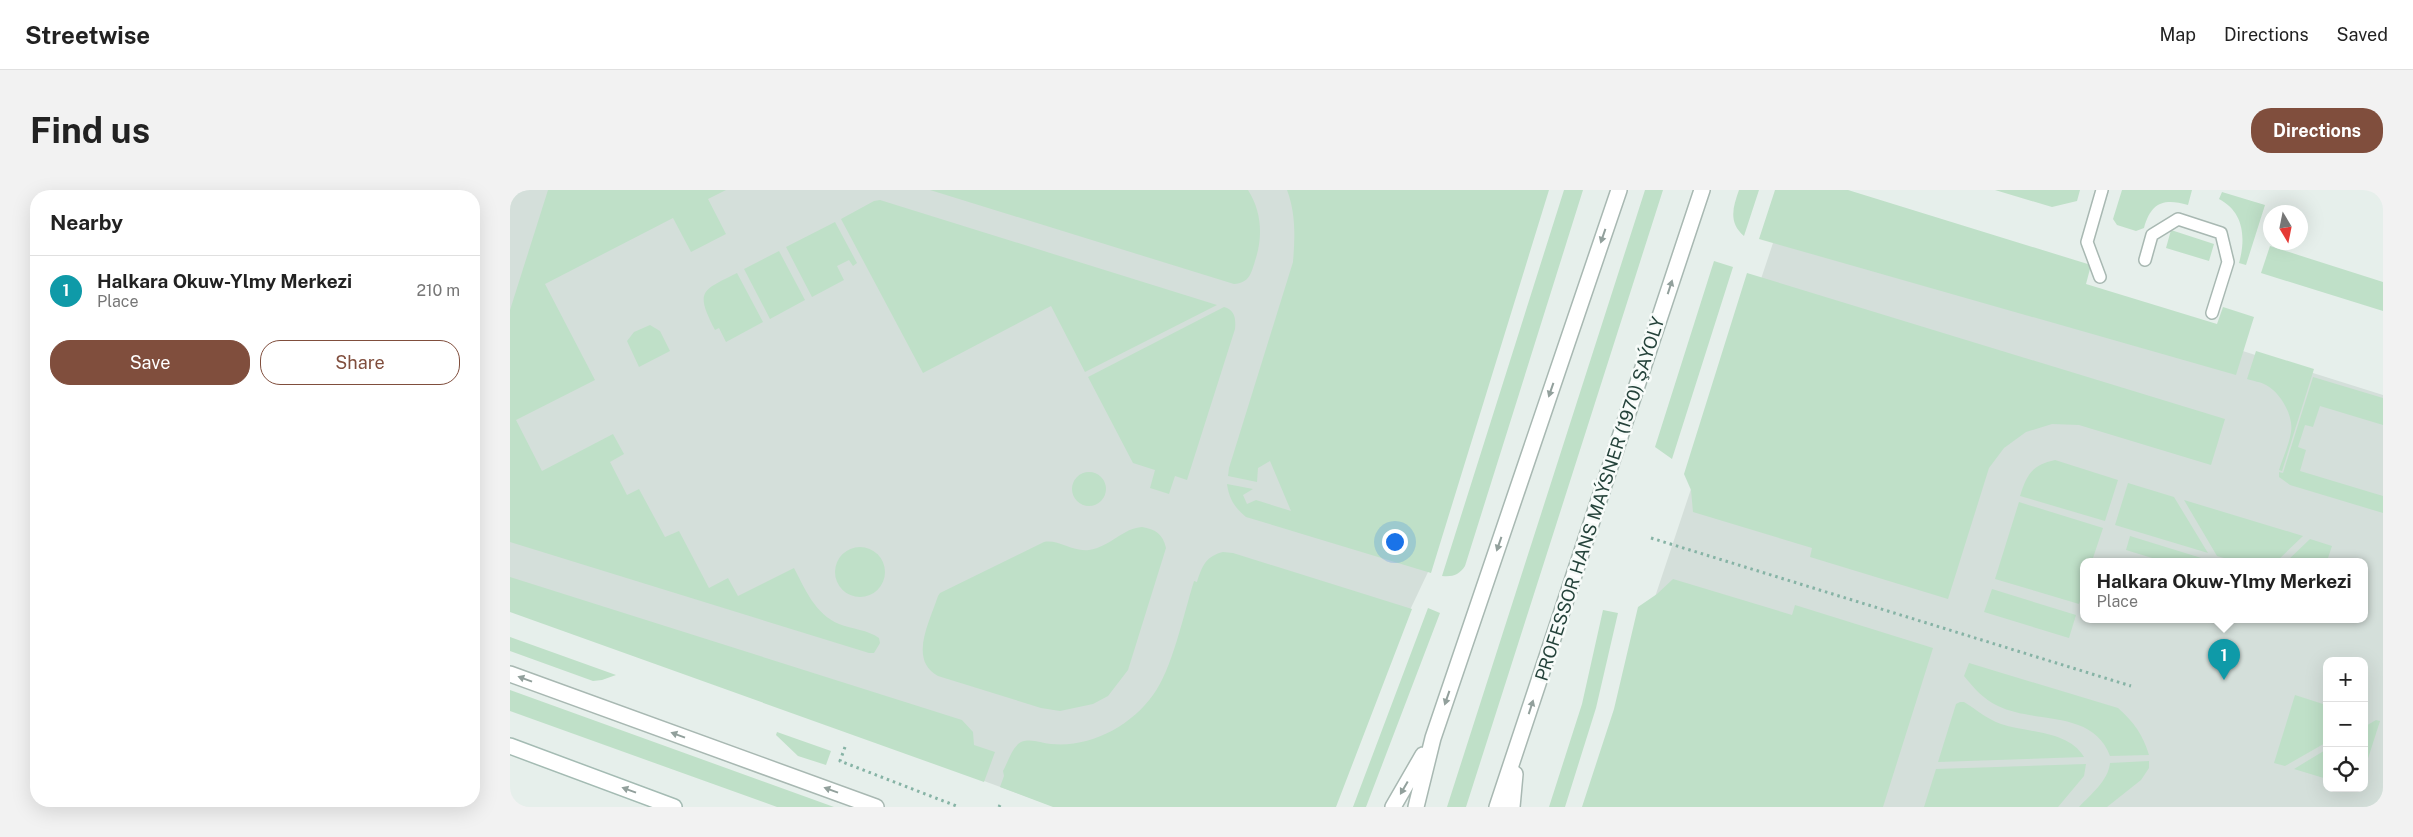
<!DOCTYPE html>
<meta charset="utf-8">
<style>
body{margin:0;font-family:"Public Sans",sans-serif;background:#f2f2f2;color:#222}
.controls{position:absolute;right:15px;bottom:15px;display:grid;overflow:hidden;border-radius:10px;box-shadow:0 5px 20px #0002}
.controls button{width:45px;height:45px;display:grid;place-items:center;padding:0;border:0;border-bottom:1px solid #e0e0e0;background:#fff;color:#222;font:25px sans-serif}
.compass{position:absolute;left:1753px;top:15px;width:45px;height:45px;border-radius:50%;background:#fff;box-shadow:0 5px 20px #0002;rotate:170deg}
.you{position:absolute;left:884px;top:351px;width:18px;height:18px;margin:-12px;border:4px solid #fff;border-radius:50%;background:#1a73e8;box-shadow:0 0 0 8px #1a73e833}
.badge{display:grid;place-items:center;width:32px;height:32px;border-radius:50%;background:#804e3d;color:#fff;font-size:16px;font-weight:700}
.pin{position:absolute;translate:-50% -41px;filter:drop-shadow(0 1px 2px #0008)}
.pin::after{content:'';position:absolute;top:26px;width:18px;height:15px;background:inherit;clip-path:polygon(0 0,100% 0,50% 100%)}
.popup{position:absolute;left:1570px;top:368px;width:288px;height:65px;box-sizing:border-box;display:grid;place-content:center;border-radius:10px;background:#fff;filter:drop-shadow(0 1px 4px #0005);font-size:16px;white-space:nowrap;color:#767676}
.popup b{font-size:19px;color:#222}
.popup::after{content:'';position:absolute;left:50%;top:100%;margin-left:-10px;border:10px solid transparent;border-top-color:#fff}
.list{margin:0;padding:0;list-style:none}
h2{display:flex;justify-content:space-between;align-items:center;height:65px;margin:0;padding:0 20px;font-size:21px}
h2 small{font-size:16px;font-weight:400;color:#767676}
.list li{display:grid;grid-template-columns:32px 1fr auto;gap:15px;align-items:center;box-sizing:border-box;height:70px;padding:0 20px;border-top:1px solid #e0e0e0}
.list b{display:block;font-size:19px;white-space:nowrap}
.list p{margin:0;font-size:16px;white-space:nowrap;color:#767676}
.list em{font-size:16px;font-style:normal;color:#767676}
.actions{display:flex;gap:10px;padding:15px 20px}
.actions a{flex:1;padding:11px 0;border:1px solid #804e3d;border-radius:20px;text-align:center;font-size:18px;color:#804e3d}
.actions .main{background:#804e3d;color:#fff}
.icon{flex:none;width:28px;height:28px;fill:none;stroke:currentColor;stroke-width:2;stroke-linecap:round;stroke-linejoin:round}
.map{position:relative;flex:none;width:1873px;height:617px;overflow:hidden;border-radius:20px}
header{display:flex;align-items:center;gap:30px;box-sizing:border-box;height:70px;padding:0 25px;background:#fff;border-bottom:1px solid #e0e0e0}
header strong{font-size:24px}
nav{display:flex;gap:28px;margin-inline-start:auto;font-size:18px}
.intro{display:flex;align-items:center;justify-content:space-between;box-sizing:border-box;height:120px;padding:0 30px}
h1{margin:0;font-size:35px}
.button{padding:12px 22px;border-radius:20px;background:#804e3d;color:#fff;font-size:18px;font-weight:700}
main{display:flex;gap:30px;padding:0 30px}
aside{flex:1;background:#fff;border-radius:20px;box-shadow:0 5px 20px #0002}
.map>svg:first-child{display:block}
.built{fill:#d4dfda;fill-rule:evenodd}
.green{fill:#bfe0c8}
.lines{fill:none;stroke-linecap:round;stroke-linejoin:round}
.lane-casing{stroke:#a8b8b2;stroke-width:14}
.street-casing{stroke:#a8b8b2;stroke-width:18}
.secondary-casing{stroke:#a4bbb3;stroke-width:18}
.path{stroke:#86b3a5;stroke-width:3;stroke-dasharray:2.5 4;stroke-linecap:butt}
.lane{stroke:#fff;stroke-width:11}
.street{stroke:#fff;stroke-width:15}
.secondary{stroke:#fff;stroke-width:15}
.oneway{fill:#92a09c}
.labels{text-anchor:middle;stroke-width:5;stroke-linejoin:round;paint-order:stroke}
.street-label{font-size:18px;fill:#24423a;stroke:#f7fbf9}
</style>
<header>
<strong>Streetwise</strong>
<nav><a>Map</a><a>Directions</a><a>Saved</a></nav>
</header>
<div class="intro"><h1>Find us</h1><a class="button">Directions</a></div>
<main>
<aside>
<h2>Nearby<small></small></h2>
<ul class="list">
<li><span class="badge" style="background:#0f9aa8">1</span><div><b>Halkara Okuw-Ylmy Merkezi</b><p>Place</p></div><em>210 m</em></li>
</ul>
<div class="actions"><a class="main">Save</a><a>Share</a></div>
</aside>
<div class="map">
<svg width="1873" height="617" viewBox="0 0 1873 617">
<rect width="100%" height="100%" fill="#e6efeb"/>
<path class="built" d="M0 0H1010L918 382 900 420 545 617 436 577 0 391Z
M1275 17 1873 205V617H1075ZM1574 371H1854V429H1574ZM1817 471H1854V598H1817Z"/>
<path class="green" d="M38 0H216L198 9 216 44 181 62 163 28 35 94 85 190 6 230 32 281 103 244 114 264 100 272 117 305 129 299 155 347 169 341 199 398 218 388 228 406 284 378C295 399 305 424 329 434 342 439 358 440 369 448L370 453 364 463H359L0 352V120Z
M420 0H738C752 22 753 47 745 71 741 84 739 93 724 94Z
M777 0H1039L921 383 736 327C725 318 719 309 717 294L743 299 733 305 737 314 746 310 781 321 760 271 748 278 747 292 718 286 719 278 783 72C785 47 786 24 777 0Z
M1054 0H1073L955 376C949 385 943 387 932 386Z
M1135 0H1153L956 617H937Z
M1229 0H1249L1234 46C1218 32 1223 17 1229 0Z
M1265 0H1338L1581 75 1576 94 1707 134 1713 117 1744 127 1726 185 1249 49Z
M1485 0H1570L1567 11 1542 17Z
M1612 0H1682L1678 15C1653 8 1641 13 1634 38L1626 41 1607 35 1603 29Z
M1712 2 1755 15 1736 75 1729 73C1736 48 1734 22 1709 9Z
M370 10 707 115 575 182 541 116 413 183 331 29 364 11Z
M325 32 347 73 343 76 339 70 327 76 334 90 302 107 276 57Z
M1661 40 1704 54 1699 71 1656 58Z
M1760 56 1873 92V121L1751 83Z
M269 61 295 110 260 129 234 79Z
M1204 71 1223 77 1162 269 1145 257Z
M227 83 253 132 216 152 209 138 205 140C185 101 191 101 227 83Z
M1237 83 1715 229 1701 275 1569 235 1542 234 1516 242 1494 258 1479 278 1438 409 1300 367 1302 358 1183 322 1181 300 1174 284Z
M714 117C725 120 726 129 725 139L677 290 665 286 659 304 640 298 645 280 623 273 578 187Z
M140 135 150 141 160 161 129 177 117 151 124 142Z
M1746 161 1804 179 1772 281 1769 280C1773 267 1779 255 1781 242 1784 226 1770 202 1756 195 1751 192 1743 191 1737 189Z
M1803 187 1873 208V235L1810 216 1803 237 1795 235 1788 257 1796 260 1790 281 1873 306V323L1780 295 1769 287V282L1773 283Z
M1545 270 1608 290 1595 331 1510 306C1517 284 1522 275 1545 270Z
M562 299a17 17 0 1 1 34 0a17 17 0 1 1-34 0Z
M1618 293 1664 307 1698 363 1605 335Z
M1674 310 1793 346 1767 371H1724L1707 366Z
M1509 312 1593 338 1582 371H1574V399L1569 414 1485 389Z
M632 337C645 339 653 344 656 358L618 480 598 506 583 514 550 521 531 518 428 486C398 470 420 431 428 406L430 403 534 352C548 349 562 362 579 360 600 357 613 338 632 337Z
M1620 346 1701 371H1652L1616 360Z
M1800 349 1822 356 1817 371H1777Z
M325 382a25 25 0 1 1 50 0a25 25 0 1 1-50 0Z
M713 362 723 363 902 419 826 617H543L490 597 494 586 493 581C498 572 502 557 511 552 521 548 531 553 541 554 580 558 621 536 643 505 662 480 674 423 684 391L687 392C692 376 696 366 713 362Z
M0 387 452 530 463 542 464 555 485 562 474 592 0 422Z
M1163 389 1282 425 1285 415 1423 458 1373 617H1072L1104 519 1128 417 1147 404Z
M1482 399 1566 425 1559 448 1474 422Z
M918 418 930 423 856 617H843Z
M1093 420 1108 423 1086 518 1055 617H1039L1072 514Z
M0 447 106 485 92 490 83 491 0 461Z
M1459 473 1608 518C1624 532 1633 545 1639 565L1600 566C1583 519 1524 534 1488 516 1473 509 1464 498 1454 486Z
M0 500 324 617H267L0 521Z
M1785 505 1816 515 1817 552 1775 576 1764 573Z
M1450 512H1454C1467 520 1477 529 1491 534 1517 543 1558 540 1574 567L1428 572 1446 514Z
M1866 530 1870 531 1854 581V537Z
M267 542 321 561 316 575 288 566 266 545Z
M1817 559V589L1784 579Z
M1639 571V578L1631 590 1597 617H1569C1581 604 1598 591 1600 573Z
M1576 574 1574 586 1548 617H1414L1426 579Z"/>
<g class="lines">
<g class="lane-casing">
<path id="lane" d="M1635 70 1642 45 1668 29 1711 43 1718 72 1702 123
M1590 87 1577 52 1592 0"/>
</g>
<g class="street-casing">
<path id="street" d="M0 484 366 617
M883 617 913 565
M906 617 923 548 1109 0
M987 617 1192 0
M1002 617 1005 584"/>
</g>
<g class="secondary-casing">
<path id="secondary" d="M0 556 164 617"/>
</g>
<path class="path" d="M1141 348 1621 496
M335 557 330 571 449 617
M489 617 490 615"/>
<use href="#lane" class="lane"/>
<use href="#street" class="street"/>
<use href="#secondary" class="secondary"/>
</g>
<defs><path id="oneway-solid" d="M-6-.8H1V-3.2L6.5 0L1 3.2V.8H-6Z" transform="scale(1.25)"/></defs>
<g class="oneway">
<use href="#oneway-solid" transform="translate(1093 46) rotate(109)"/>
<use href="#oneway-solid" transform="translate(1160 97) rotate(-72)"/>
<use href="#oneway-solid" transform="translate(1041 200) rotate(109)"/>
<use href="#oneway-solid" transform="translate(989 354) rotate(109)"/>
<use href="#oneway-solid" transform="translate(15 489) rotate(-160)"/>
<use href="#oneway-solid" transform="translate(937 508) rotate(109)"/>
<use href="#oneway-solid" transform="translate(1021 517) rotate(-72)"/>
<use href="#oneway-solid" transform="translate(168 545) rotate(-160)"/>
<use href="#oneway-solid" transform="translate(894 598) rotate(120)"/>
<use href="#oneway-solid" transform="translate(119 600) rotate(-160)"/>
<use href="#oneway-solid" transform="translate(321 600) rotate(-160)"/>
</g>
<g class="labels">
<g class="street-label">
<text transform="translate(1090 309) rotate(-72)" y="6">PROFESSOR HANS MAÝSNER (1970) ŞAÝOLY</text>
</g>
</g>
</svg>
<div class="controls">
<button>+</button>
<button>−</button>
<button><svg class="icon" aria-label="locate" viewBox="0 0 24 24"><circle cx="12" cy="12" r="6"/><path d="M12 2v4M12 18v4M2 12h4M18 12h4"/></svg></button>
</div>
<svg class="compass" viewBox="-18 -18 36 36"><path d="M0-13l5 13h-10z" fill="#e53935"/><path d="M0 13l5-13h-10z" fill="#767676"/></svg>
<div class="you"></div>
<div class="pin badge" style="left:1714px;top:490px;background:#0f9aa8">1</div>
<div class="popup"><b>Halkara Okuw-Ylmy Merkezi</b>Place</div>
</div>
</main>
